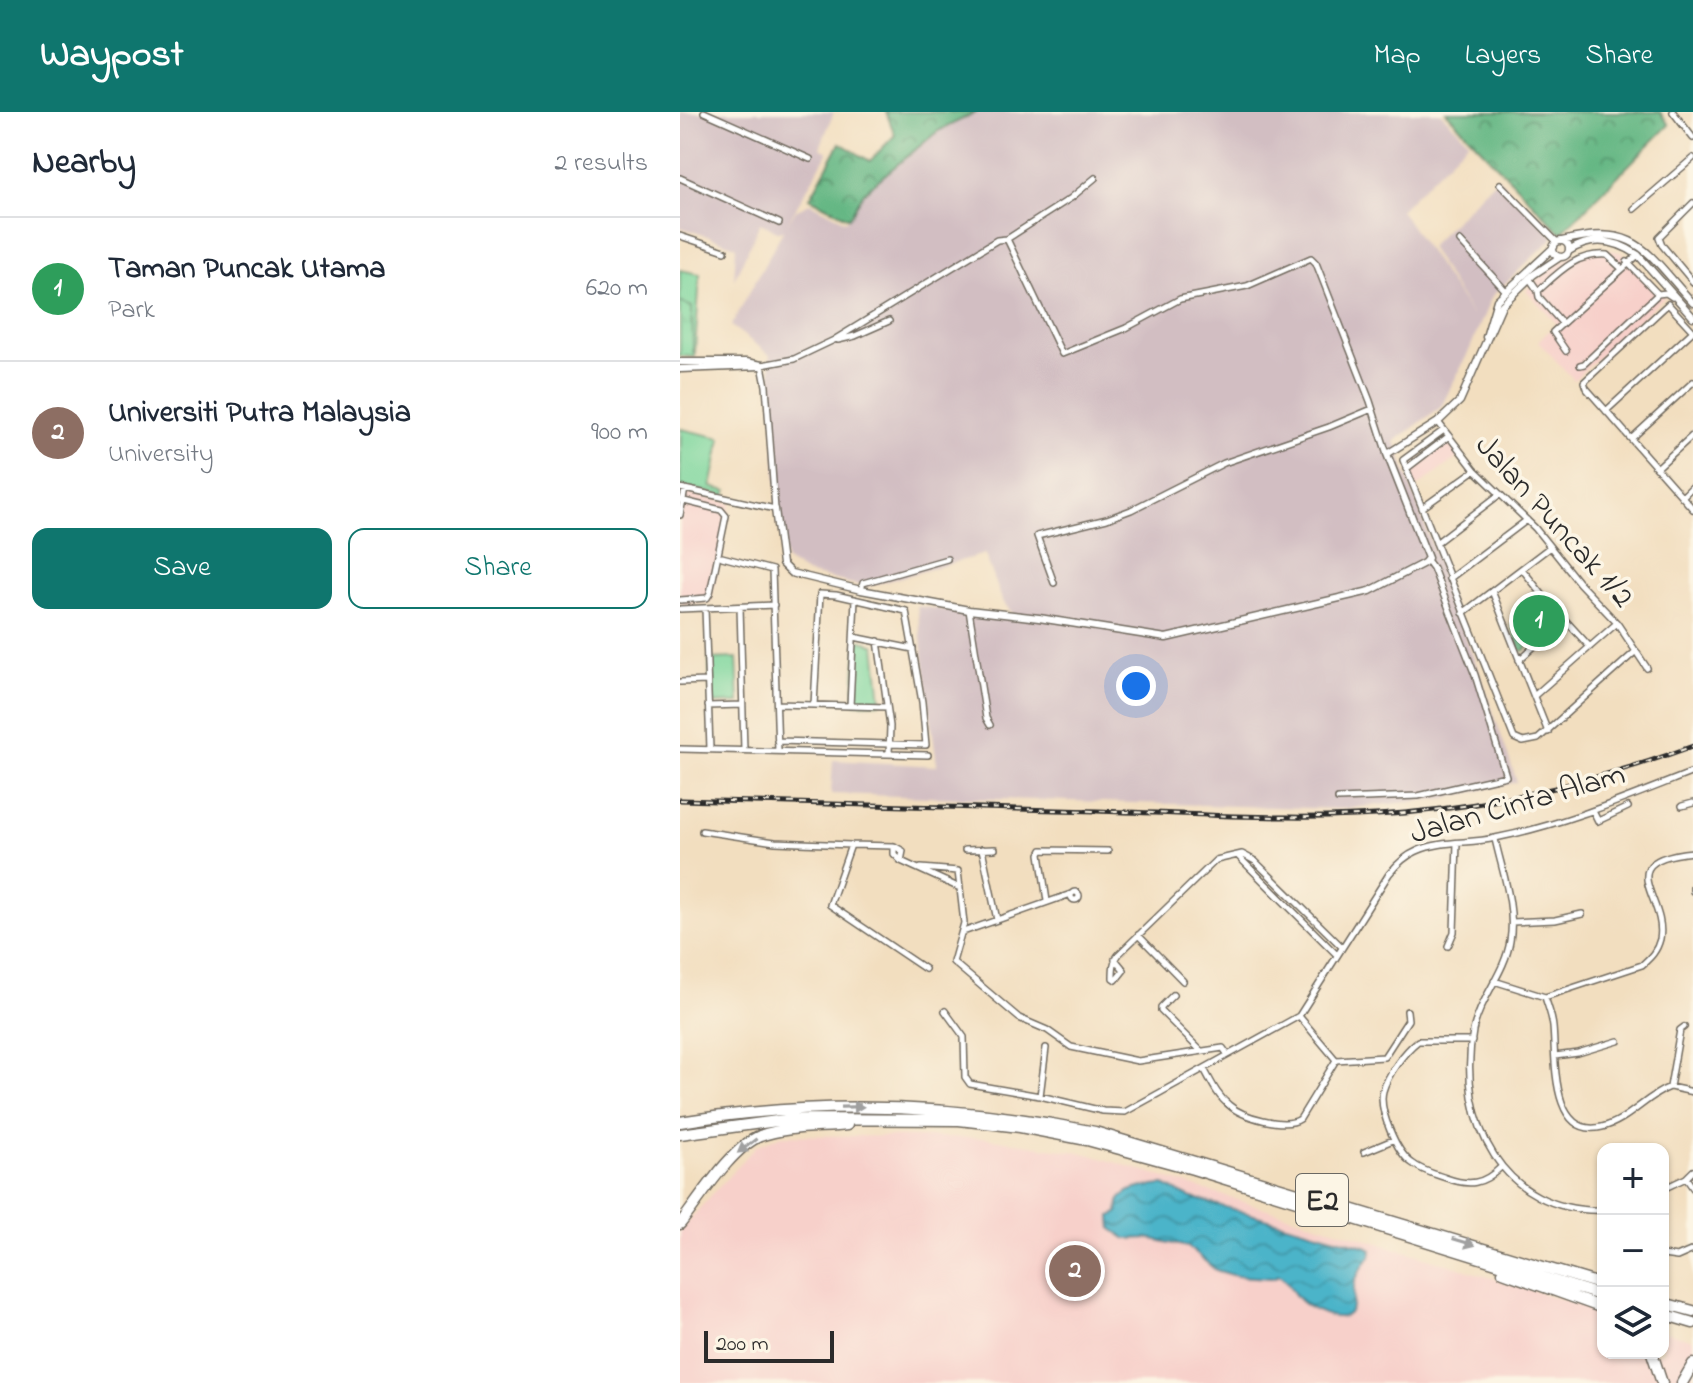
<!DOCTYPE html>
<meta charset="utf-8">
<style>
body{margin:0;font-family:"Indie Flower",sans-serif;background:#f6f6f7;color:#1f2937}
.controls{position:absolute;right:24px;bottom:24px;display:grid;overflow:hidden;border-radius:16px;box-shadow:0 2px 6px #0004}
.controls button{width:72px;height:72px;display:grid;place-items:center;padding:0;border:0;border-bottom:2px solid #e0e1e3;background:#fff;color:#1f2937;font:40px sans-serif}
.scale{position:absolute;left:24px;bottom:20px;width:130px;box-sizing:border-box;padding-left:8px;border:4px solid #2b2b2b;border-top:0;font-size:22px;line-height:28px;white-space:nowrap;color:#2b2b2b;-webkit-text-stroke:6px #fcf5e5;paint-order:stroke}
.you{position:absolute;left:456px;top:574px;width:28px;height:28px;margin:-20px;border:6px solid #fff;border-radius:50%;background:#1a73e8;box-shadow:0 0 0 12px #1a73e833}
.badge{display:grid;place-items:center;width:52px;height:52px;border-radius:50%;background:#0f766e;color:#fff;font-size:26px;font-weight:700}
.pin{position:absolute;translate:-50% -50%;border:4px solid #fff;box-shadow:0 2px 8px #0006}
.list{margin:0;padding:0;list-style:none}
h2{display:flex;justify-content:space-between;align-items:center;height:104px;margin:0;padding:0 32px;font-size:34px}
h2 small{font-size:26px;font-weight:400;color:#747a83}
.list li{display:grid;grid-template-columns:52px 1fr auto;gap:24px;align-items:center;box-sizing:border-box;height:144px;padding:0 32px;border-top:2px solid #e0e1e3}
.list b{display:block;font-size:30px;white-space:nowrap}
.list p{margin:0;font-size:26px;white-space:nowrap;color:#747a83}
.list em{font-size:26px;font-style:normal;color:#747a83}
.actions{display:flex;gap:16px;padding:24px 32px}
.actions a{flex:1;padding:18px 0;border:2px solid #0f766e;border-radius:16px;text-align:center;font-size:28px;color:#0f766e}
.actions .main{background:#0f766e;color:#fff}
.icon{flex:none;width:44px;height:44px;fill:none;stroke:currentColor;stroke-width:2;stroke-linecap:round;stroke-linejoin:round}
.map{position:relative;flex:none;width:1013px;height:1271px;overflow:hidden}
header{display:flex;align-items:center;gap:48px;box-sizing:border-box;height:112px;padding:0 40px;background:#0f766e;color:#fff}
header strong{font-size:38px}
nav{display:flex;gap:44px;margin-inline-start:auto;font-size:28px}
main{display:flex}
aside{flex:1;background:#fff}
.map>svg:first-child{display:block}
.built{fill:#f7d0ca}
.industrial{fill:#d2bec2}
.grass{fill:url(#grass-tufts);stroke:#548064;stroke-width:2}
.forest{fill:url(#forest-crowns);stroke:#487158;stroke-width:2}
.green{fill:#7cd69c;stroke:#548064;stroke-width:2}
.water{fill:url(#water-waves);stroke:#3b707a;stroke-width:2}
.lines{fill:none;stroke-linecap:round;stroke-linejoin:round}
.minor-casing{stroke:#716a5f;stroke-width:8}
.tertiary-casing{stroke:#716a5f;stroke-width:9}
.motorway-casing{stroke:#716a5f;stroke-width:13}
.minor{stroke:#fff;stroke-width:5}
.tertiary{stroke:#fff;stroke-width:6}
.motorway{stroke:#fff;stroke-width:10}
.rail-casing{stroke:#2b2b2b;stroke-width:5}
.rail{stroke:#fcf5e5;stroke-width:2;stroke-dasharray:6;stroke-linecap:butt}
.oneway{fill:#a0a0a0}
.labels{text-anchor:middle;stroke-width:7;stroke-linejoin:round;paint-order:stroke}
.shield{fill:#fcf5e5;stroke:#6a6863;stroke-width:2}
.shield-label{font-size:30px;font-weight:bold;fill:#2b2b2b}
.street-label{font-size:32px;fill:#2b2b2b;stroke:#fcf5e5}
</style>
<header>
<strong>Waypost</strong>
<nav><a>Map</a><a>Layers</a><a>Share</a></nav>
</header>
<main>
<aside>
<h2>Nearby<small>2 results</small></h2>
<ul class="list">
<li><span class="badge" style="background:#2e9e5b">1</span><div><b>Taman Puncak Utama</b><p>Park</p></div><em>620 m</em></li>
<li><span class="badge" style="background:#8d6e63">2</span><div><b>Universiti Putra Malaysia</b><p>University</p></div><em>900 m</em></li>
</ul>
<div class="actions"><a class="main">Save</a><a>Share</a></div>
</aside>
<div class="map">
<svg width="1013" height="1271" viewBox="0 0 1013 1271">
<defs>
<pattern id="grass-tufts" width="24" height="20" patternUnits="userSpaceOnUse" patternTransform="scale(2)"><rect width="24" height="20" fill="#7cd69c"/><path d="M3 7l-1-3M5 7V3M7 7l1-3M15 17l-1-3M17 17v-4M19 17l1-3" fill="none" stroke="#6bb887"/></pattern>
<pattern id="forest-crowns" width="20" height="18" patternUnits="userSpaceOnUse" patternTransform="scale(2)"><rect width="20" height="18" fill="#65b784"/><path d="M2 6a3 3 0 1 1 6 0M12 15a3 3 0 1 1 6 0" fill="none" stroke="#53956c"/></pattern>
<pattern id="water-waves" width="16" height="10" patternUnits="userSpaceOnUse" patternTransform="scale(2)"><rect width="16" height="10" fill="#4bb4c9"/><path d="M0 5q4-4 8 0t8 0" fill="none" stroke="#3f93a3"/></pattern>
</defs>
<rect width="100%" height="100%" fill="#fcf5e5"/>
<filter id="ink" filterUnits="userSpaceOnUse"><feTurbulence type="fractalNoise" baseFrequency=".0125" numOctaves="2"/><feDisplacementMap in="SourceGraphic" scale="16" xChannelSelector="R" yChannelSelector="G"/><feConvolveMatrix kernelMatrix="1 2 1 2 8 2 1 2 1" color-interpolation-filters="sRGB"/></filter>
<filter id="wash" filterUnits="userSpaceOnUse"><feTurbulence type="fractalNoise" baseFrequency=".006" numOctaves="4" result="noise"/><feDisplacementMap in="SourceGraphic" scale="32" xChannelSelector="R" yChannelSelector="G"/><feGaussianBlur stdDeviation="1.8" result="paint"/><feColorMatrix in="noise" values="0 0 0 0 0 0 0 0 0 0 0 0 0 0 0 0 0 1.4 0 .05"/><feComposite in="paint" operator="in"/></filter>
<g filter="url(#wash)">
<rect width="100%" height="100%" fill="#f2debf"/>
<path class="built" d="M918 136 940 140 953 150 985 184 894 268 858 229 877 212 846 178 876 152 902 139Z
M769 327 781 343 736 376 728 357Z
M0 380 51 391 31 490 0 492Z
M102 1023 305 1026 408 1042 923 1200V1241H983V1219L1013 1228V1271H0V1118L76 1034Z"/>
<path class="industrial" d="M0 0H154L140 36 148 40 107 112 117 97 130 91 166 109 184 80 258 19 297 0H760L789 29 720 98 793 205 749 135 818 65 874 125 812 184 789 239 761 295 715 329 770 485 803 570 837 670 768 686 659 697 151 682 153 648 257 654 237 494 337 508 322 488 305 442 186 475 126 461 106 449 97 378 90 243 51 214 104 117 100 120 80 111 54 168 56 134 0 115Z"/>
<path class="grass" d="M0 190 12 195 15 245 0 244Z"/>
<path class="forest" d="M206 0H297L258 19 184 80 169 106 130 86 160 31 190 49 215 23Z
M766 0H980L989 13 881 121Z"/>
<path class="green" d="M0 158 20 162 15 240H13L12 195 0 190Z
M1 317 41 326 31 375 47 379 46 384 0 374Z
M854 479 877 505V509L843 539 839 536 831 513 841 509 836 495Z
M181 528 195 534 201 589 199 591 174 592 177 531Z
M57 546 59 591 31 592 29 547Z"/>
<path class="water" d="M484 1073 509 1085 688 1135 692 1138 691 1143C685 1151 678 1160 675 1170 672 1178 675 1187 672 1195 667 1216 634 1199 623 1191 612 1183 610 1170 599 1163L592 1166 556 1164 536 1158 508 1135 468 1126 447 1127 432 1117 431 1104 438 1101C439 1097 438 1092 440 1088 446 1075 473 1074 484 1073Z"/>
</g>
<g filter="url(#ink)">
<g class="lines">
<g class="minor-casing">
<path id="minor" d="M24 0 130 47
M993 0 1013 26
M0 66 99 111
M820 72 877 130
M1013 91 979 125 982 133 1013 170
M954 97 1013 46
M0 124 45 139
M327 127 382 242 446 216 500 187 567 174 631 146 636 151 690 289 707 342
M780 129 825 178
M947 150 978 182 986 181 992 185
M849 166 858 179
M882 211 859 185 858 179C880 159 896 141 927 143L941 156
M1013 219 988 192 904 270 906 276 1013 397
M158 228 175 224 209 209
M886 239 873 220 958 143
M900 253 904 252 978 182
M926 299 1013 219
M758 310 795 358 855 416 899 471 937 511 967 556
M764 318 723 348 834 626 843 630 858 627 956 539
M951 327 1013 270
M977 356 1013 323
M726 357 769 324
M0 376 95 397 86 274 82 253 114 247 154 228 317 128 327 127 391 86 415 66
M1002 385 1013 374
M0 388 41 398 46 404 30 481 27 486 0 488
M742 396 795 358
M0 403 5 377
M756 431 820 382
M42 445 92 458 98 639
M842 457 866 487 910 535
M769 467 847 408
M374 471 357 424 427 407 451 398 544 351 649 315 692 297
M181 478 183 471 267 447
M812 479 868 620
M60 495 64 638
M25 496 30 637
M0 497 94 493
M289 498 306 606 310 613
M783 501 870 435
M174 525 233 537
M198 529 210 614 209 642
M839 548 884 508
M0 570 27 569
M854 584 937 511
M97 592 207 595
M28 594 62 593
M170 594 175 487
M97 629 246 633 242 590 226 499 156 483 140 482 134 593
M0 637 248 643
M658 687 738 684 826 664 795 563 753 456 747 448
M1002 694 1013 691
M913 699 918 709 948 695
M22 719 95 730 171 733
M815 727C822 759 836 795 830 829 825 861 800 886 793 919 776 1008 823 1102 923 1098
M214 734 223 739 221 749
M302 737 317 808
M285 738 315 737
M558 744 657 843
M241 756 278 759 284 811 273 850 339 906 367 918 391 935 458 949 543 936 548 943
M1013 776V779
M391 784a4 4 0 1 1 8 0a4 4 0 1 1-8 0Z
M367 789 360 742 362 738 428 739
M832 810 875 808 902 802
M283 820 391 782
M458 823 503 869
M768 834 774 820 777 731
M435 847 444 858 436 868 433 866C433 857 433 849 439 842L536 748 562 742 575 749 662 835
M245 857 150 793 171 733 214 734V742L221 749 280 776
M814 869 865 885 962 853C971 845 977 839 980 827 988 786 928 748 1013 740
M493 883 481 895V899L520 938
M865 885C868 895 872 904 873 915 876 945 870 1027 922 1015 948 1009 966 984 990 975L1013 980
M265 899 284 925 285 965 290 972 360 984 423 999 445 1000 619 904 709 762C717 752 725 744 737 739 761 728 790 732 815 726 883 713 949 685 1013 660
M792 929H738C724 940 708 962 703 979 698 998 717 1041 732 1051 742 1059 754 1062 766 1066 789 1074 803 1073 821 1055
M875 944 898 941 938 929
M656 948 704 945 728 908 727 899
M524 957C531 969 537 984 549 993 562 1005 605 1017 620 1007L656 948 619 904
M990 975 1000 918 1004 915
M360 984 366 936
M684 1040 713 1028
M1006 1066 1013 1076
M983 1077 1006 1066 1013 1059
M983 1143 997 1145 1013 1138"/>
</g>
<g class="tertiary-casing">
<path id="tertiary" d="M882 129C958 110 966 140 1013 191
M873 137a8 8 0 1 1 16 0a8 8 0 1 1-16 0Z
M889 139C912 124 936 128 958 143L1013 205
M806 225 817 188 874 135
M0 250H66L82 253
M0 257 80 254
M95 397 102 452 111 461 181 478 289 498 359 506 486 526 690 479 744 451 748 446 707 342 758 310 780 289 822 193 853 163 880 145"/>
</g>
<g class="motorway-casing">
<path id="motorway" d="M0 1010C139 987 277 992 415 1020L923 1173
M0 1022 112 1007 279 1008 340 1015 407 1028 513 1057 923 1184
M0 1112C20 1087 50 1037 80 1024 106 1014 140 1016 167 1013
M823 1160 923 1196
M983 1191 1013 1199
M983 1202 1013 1211
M972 1241 982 1271
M1002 1271 1013 1252"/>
</g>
<use href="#minor" class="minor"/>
<use href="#tertiary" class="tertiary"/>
<use href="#motorway" class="motorway"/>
<g class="rail-casing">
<path id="rail" d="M0 688C139 691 278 696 417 699 519 702 623 710 725 701 824 692 920 668 1013 634"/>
</g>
<use href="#rail" class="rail"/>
</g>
<defs><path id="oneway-solid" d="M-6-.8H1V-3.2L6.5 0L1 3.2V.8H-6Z" transform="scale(2)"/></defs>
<g class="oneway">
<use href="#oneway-solid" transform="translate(172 995) rotate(-1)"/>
<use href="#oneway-solid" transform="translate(67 1034) rotate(143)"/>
<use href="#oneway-solid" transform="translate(784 1130) rotate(17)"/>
</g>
</g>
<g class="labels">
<rect class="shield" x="616" y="1062" width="52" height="52" rx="6"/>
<g class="shield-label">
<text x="642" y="1098">E2</text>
</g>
<g class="street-label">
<text transform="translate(876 408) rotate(48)" y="11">Jalan Puncak 1/2</text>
<text transform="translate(837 690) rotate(-16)" y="11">Jalan Cinta Alam</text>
</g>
</g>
</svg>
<div class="controls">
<button>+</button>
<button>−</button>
<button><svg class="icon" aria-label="layers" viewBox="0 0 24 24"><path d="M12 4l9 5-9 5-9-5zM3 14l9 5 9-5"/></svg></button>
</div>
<div class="scale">200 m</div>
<div class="you"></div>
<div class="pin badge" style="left:859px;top:509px;background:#2e9e5b">1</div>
<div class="pin badge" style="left:395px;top:1159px;background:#8d6e63">2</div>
</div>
</main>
